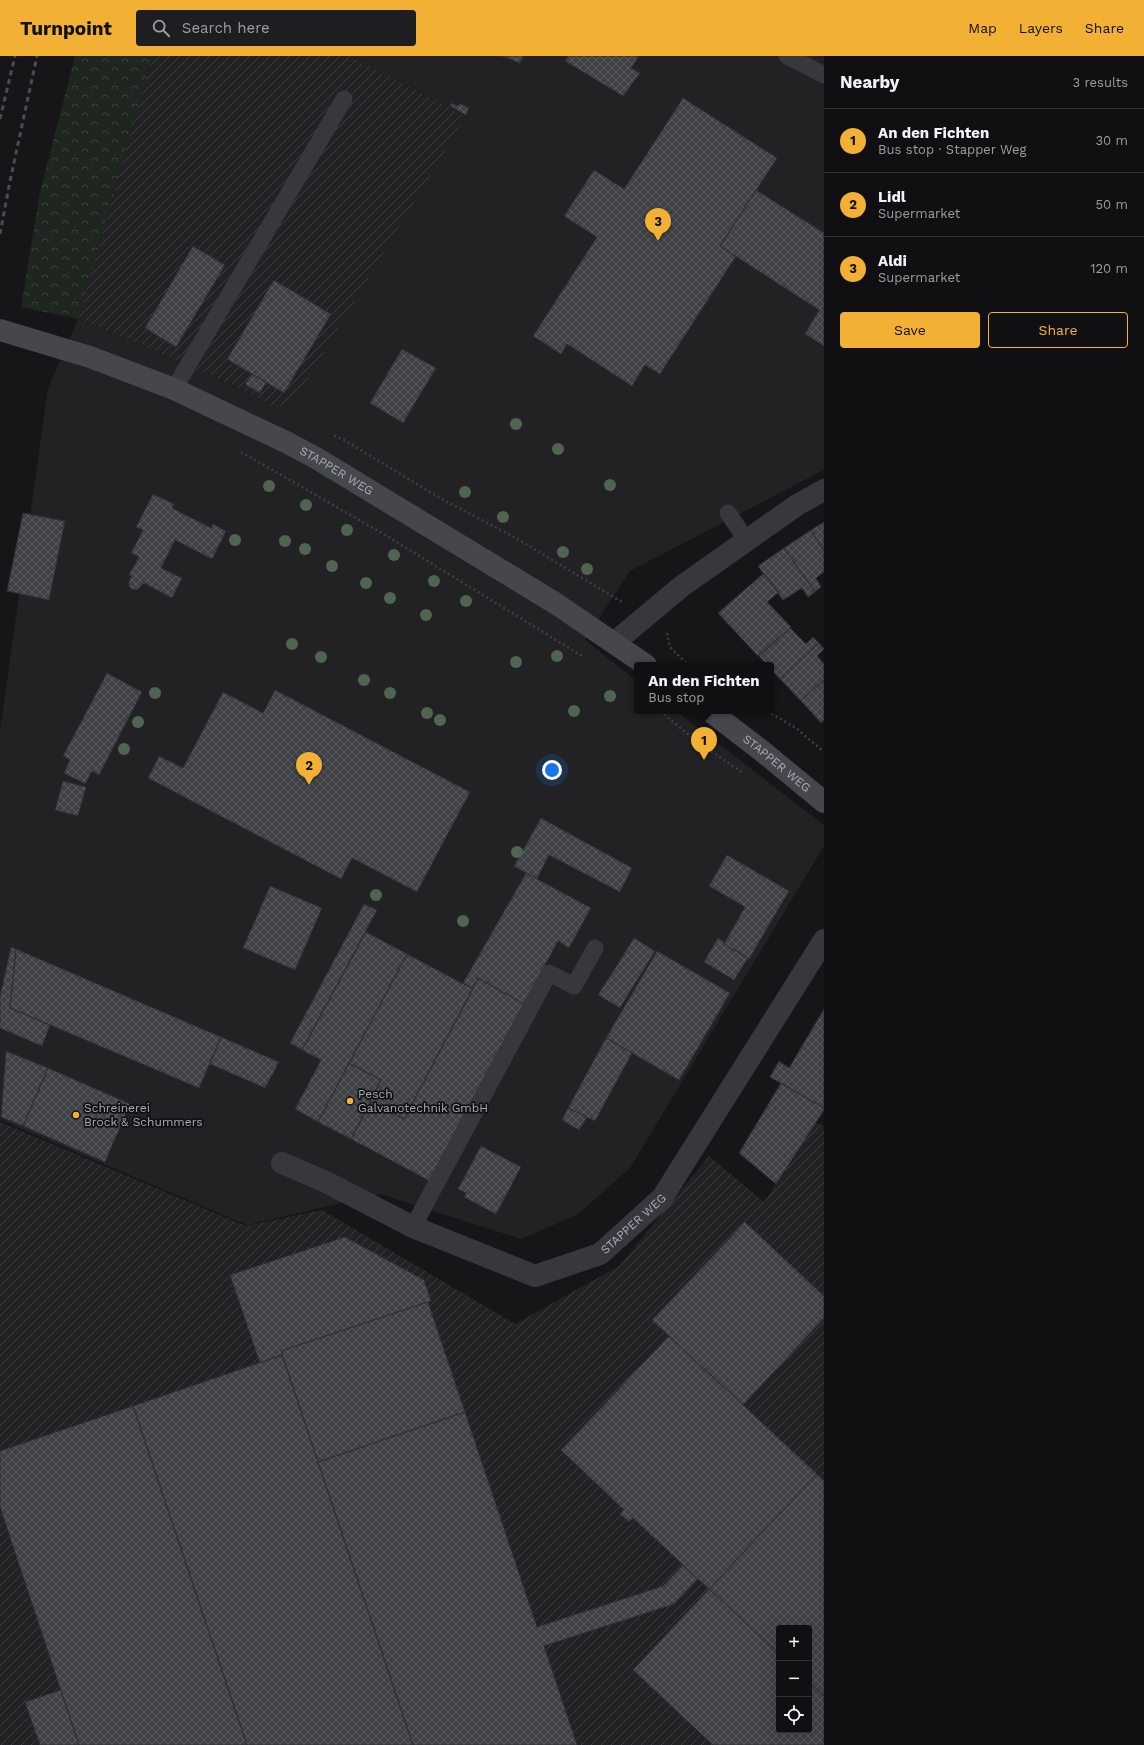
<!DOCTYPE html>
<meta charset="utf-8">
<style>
body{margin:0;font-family:"Work Sans",sans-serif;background:#1e1e20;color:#f1f3f6}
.controls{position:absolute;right:12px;bottom:12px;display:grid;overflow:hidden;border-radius:4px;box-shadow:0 4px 16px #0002}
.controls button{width:36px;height:36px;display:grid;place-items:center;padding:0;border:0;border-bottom:1px solid #303032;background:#101012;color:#f1f3f6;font:20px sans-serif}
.you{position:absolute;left:552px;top:714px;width:14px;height:14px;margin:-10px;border:3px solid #fff;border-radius:50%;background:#1a73e8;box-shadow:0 0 0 6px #1a73e833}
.badge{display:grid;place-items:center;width:26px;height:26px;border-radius:50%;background:#f2b134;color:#111;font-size:13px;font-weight:700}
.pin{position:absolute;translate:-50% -33px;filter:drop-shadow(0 1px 2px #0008)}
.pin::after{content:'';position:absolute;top:21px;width:14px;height:12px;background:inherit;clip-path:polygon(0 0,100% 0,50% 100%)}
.popup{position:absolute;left:634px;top:606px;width:140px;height:52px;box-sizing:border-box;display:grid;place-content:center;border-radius:4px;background:#101012;filter:drop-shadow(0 1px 3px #0005);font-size:13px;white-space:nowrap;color:#9c9d9f}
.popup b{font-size:15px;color:#f1f3f6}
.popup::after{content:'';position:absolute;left:50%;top:100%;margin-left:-8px;border:8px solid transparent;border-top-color:#101012}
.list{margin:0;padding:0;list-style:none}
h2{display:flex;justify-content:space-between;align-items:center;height:52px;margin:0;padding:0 16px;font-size:17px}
h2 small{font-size:13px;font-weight:400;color:#9c9d9f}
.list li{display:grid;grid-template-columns:26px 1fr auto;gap:12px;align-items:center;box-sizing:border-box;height:64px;padding:0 16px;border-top:1px solid #303032}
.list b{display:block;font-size:15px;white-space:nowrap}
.list p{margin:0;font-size:13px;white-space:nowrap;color:#9c9d9f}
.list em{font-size:13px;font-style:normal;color:#9c9d9f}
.actions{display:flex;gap:8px;padding:12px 16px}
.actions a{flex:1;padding:9px 0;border:1px solid #f2b134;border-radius:4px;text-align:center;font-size:14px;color:#f2b134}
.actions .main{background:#f2b134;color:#111}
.icon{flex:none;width:22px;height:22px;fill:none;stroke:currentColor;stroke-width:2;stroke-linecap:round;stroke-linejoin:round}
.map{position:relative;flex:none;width:824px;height:1689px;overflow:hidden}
header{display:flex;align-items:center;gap:24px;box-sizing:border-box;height:56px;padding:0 20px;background:#f2b134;color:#111}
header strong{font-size:19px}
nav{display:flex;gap:22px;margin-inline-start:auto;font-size:14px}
.search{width:280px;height:36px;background:#1e1e20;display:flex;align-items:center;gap:10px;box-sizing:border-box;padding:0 14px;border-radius:4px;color:#9c9d9f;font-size:15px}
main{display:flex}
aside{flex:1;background:#101012}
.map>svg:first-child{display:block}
.built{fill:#222225}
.industrial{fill:url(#industrial-furrows);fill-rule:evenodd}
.forest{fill:url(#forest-crowns)}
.building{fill:url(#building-cross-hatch);stroke:#303034}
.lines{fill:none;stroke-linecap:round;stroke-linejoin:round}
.path{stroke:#3d3f44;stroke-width:2.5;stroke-dasharray:2 3;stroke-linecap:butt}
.lane{stroke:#37383d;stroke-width:17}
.street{stroke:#37383d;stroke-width:22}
.secondary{stroke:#45474d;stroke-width:22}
.rail{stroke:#4a4c52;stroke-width:3;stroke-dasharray:5 4;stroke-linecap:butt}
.tree{fill:#506452}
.poi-dot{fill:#f2b134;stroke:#111113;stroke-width:1.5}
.labels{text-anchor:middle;stroke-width:3.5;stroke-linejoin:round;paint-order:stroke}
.street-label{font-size:12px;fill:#a8adb8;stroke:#111113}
.poi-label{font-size:12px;fill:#a8adb8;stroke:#111113;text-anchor:start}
</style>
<header>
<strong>Turnpoint</strong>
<div class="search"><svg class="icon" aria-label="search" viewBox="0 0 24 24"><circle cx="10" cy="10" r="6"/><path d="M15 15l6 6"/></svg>Search here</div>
<nav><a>Map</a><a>Layers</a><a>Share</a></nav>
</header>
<main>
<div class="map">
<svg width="824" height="1689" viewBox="0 0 824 1689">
<defs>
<pattern id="industrial-furrows" width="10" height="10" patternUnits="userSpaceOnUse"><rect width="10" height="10" fill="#222225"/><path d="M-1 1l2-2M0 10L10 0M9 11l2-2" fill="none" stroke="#3f3f43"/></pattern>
<pattern id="forest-crowns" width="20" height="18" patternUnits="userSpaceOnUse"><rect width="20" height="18" fill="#1e261f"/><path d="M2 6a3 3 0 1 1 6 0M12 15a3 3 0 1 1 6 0" fill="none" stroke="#3c433d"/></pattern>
<pattern id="building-cross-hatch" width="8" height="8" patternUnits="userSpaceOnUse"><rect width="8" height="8" fill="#404145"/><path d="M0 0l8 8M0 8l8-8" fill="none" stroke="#595a5e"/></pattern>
</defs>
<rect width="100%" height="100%" fill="#161618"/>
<path class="built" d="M350 0H824V414L630 515 585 584 637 625V655H676L824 769V790L630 1112 577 1159 521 1183 380 1138 247 1169 0 1064V675L48 332 78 263 200 314 276 351 466 60Z"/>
<path class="industrial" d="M153 0H350L466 60 293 347 276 351 200 314 78 263Z
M0 1066 246 1170 322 1154 515 1268 619 1210 709 1100 764 1146 816 1066 824 1071V1689H0ZM779 1572H809V1674H779Z"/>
<path class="forest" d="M75 0H153L78 263 21 251 40 136Z"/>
<path class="building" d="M502 0H523L520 7Z
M568 0H639L631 12 640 17 623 40 565 5Z
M683 42 777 102 720 190 736 200 660 318 645 309 632 330 567 288 561 298 533 280 597 181 564 160 594 114 624 133Z
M451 47 457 50 461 48 469 52 466 59 450 50Z
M756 134 824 177V290L805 278 819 254 720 190Z
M193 190 225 209 176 291 145 272Z
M274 224 331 258 284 337 227 303Z
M402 293 436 312 403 367 370 347Z
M252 318 266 327 260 337 245 328Z
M153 438 174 448 172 452 211 472 213 468 226 475 212 503 175 484 161 512 182 522 172 542 144 527 137 534 132 533 129 530V526L132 520 129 519 139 501 131 497 143 474 136 471Z
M23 457 65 465 49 544 7 535Z
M824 466V495L811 474Z
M811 474 824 495V516L816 522 821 531 815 536 784 492Z
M784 492 815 536 808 541 802 532 783 544 758 510Z
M764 517 779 536 767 546 791 571 758 600 718 557Z
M790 572 806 588 813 581 819 587 780 623 771 614V609H767L759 600Z
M819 587 824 593 817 600 824 608V624L801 645 780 623Z
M107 617 142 636 99 719 92 715 85 728 64 717 70 704 63 700Z
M824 624V664L821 667 801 645Z
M275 634 470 736 417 836 352 802 341 823 148 722 159 700 183 712 223 636 263 657Z
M63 725 86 731 78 760 55 754Z
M541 762 632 812 620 836 549 799 537 823 514 810Z
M727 799 789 835 749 903 724 888 745 851 709 830Z
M526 817 591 852 569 892 558 885 524 948 478 922 472 932 463 927Z
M270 830 322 852 295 914 243 892Z
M364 848 377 854 302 994 290 987Z
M366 876 407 898 318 1066 295 1053 321 1004 302 994Z
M634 882 655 895 620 952 598 939Z
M718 882 724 886V888L748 902 734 924 704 906Z
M11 891 16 893 10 952 50 969 42 990 0 972V940Z
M16 893 221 981 199 1032 10 952Z
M657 895 730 937 679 1024 606 982Z
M407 898 473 933 404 1063 370 1045 381 1024 349 1007Z
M478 922 524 948 430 1125 351 1083 371 1046 404 1063Z
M824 953V1052L770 1021 779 1005 789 1012Z
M221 981 279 1006 265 1032 210 1008Z
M606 982 632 997 595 1065 568 1052Z
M6 995 48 1012 23 1070 1 1061Z
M349 1007 381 1024 351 1083 318 1066Z
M48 1012 130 1048 105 1106 23 1070Z
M781 1027 824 1052V1054L776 1128 739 1097Z
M568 1052 587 1061 579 1074 562 1064Z
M481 1090 521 1111 496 1158 464 1141 466 1137 458 1133Z
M745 1166 824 1240V1262L743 1349 652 1264Z
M345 1181 424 1224 431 1245 281 1295 282 1299 260 1307 230 1219Z
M428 1246 465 1356 318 1406 281 1295Z
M669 1280 817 1418 709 1533 633 1462 629 1466 620 1458 624 1454 561 1394Z
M282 1299 318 1406 413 1689H247L133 1350Z
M133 1350 247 1689H79L0 1451V1395Z
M465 1356 537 1571 663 1530 683 1509 698 1523 674 1548 544 1590 577 1689H413L318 1406Z
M817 1418 824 1425V1640L809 1626V1572H779V1598L709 1533Z
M709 1533 779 1598V1674H809V1626L824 1640V1689H713L633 1614Z
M61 1634 79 1689H40L25 1646Z"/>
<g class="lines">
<path class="path" d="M334 380 344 384 440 442 514 481 622 546
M241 396 387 480 582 600
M667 577 670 591 688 609
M660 655 695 684 743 717
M767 655 796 672 824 696"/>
<path class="lane" d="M787 0 824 19
M174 333 344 43
M728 457 747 485
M413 1171 549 917 574 930 595 892"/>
<g class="street">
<path d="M615 586 682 530 797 449 824 434"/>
<path id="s1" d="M282 1107 326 1126 413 1171 535 1220 600 1198 662 1142 824 884"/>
</g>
<g class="secondary">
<path id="s2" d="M0 274 90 301 174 333 286 386 316 402 555 547 646 609"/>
<path id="s3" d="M710 655 762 695 824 746"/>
</g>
<path class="rail" d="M0 63 15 0
M0 178 10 125 37 0"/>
</g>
<g class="tree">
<circle cx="516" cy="368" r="6"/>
<circle cx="558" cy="393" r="6"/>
<circle cx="610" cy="429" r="6"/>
<circle cx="269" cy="430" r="6"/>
<circle cx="465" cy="436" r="6"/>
<circle cx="306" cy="449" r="6"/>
<circle cx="503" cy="461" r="6"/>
<circle cx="347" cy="474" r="6"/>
<circle cx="235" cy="484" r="6"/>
<circle cx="285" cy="485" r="6"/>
<circle cx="305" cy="493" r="6"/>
<circle cx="563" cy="496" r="6"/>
<circle cx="394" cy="499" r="6"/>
<circle cx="332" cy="510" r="6"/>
<circle cx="587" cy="513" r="6"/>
<circle cx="434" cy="525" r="6"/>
<circle cx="366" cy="527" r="6"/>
<circle cx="390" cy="542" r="6"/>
<circle cx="466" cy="545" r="6"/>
<circle cx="426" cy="559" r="6"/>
<circle cx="292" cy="588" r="6"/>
<circle cx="557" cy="600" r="6"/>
<circle cx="321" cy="601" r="6"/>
<circle cx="516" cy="606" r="6"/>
<circle cx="364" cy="624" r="6"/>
<circle cx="155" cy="637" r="6"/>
<circle cx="390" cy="637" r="6"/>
<circle cx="610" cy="640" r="6"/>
<circle cx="574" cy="655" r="6"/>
<circle cx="427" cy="657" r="6"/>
<circle cx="440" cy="664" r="6"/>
<circle cx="138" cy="666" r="6"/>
<circle cx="124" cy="693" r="6"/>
<circle cx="517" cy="796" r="6"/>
<circle cx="376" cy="839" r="6"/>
<circle cx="463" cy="865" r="6"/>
</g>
<g class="poi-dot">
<circle cx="350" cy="1045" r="4"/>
<circle cx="76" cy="1059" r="4"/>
</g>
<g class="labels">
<g class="street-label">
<text dy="4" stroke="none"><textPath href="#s2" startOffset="366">STAPPER WEG</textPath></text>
<text dy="4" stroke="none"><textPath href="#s3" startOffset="85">STAPPER WEG</textPath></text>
<text dy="4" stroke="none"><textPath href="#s1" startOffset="391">STAPPER WEG</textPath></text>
</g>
<g class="poi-label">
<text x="358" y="1042">Pesch<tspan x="358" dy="14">Galvanotechnik GmbH</tspan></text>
<text x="84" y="1056">Schreinerei<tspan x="84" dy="14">Brock &amp; Schummers</tspan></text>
</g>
</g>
</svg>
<div class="controls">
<button>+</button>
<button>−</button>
<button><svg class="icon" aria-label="locate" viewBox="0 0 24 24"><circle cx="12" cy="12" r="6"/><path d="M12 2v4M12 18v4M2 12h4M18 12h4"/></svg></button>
</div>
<div class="you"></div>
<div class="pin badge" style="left:704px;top:704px">1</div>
<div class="popup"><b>An den Fichten</b>Bus stop</div>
<div class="pin badge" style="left:309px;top:729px">2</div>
<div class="pin badge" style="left:658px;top:185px">3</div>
</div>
<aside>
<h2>Nearby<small>3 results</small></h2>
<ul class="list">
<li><span class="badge">1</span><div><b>An den Fichten</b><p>Bus stop · Stapper Weg</p></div><em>30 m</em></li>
<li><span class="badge">2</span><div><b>Lidl</b><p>Supermarket</p></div><em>50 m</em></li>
<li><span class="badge">3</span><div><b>Aldi</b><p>Supermarket</p></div><em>120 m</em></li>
</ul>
<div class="actions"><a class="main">Save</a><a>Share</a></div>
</aside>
</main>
